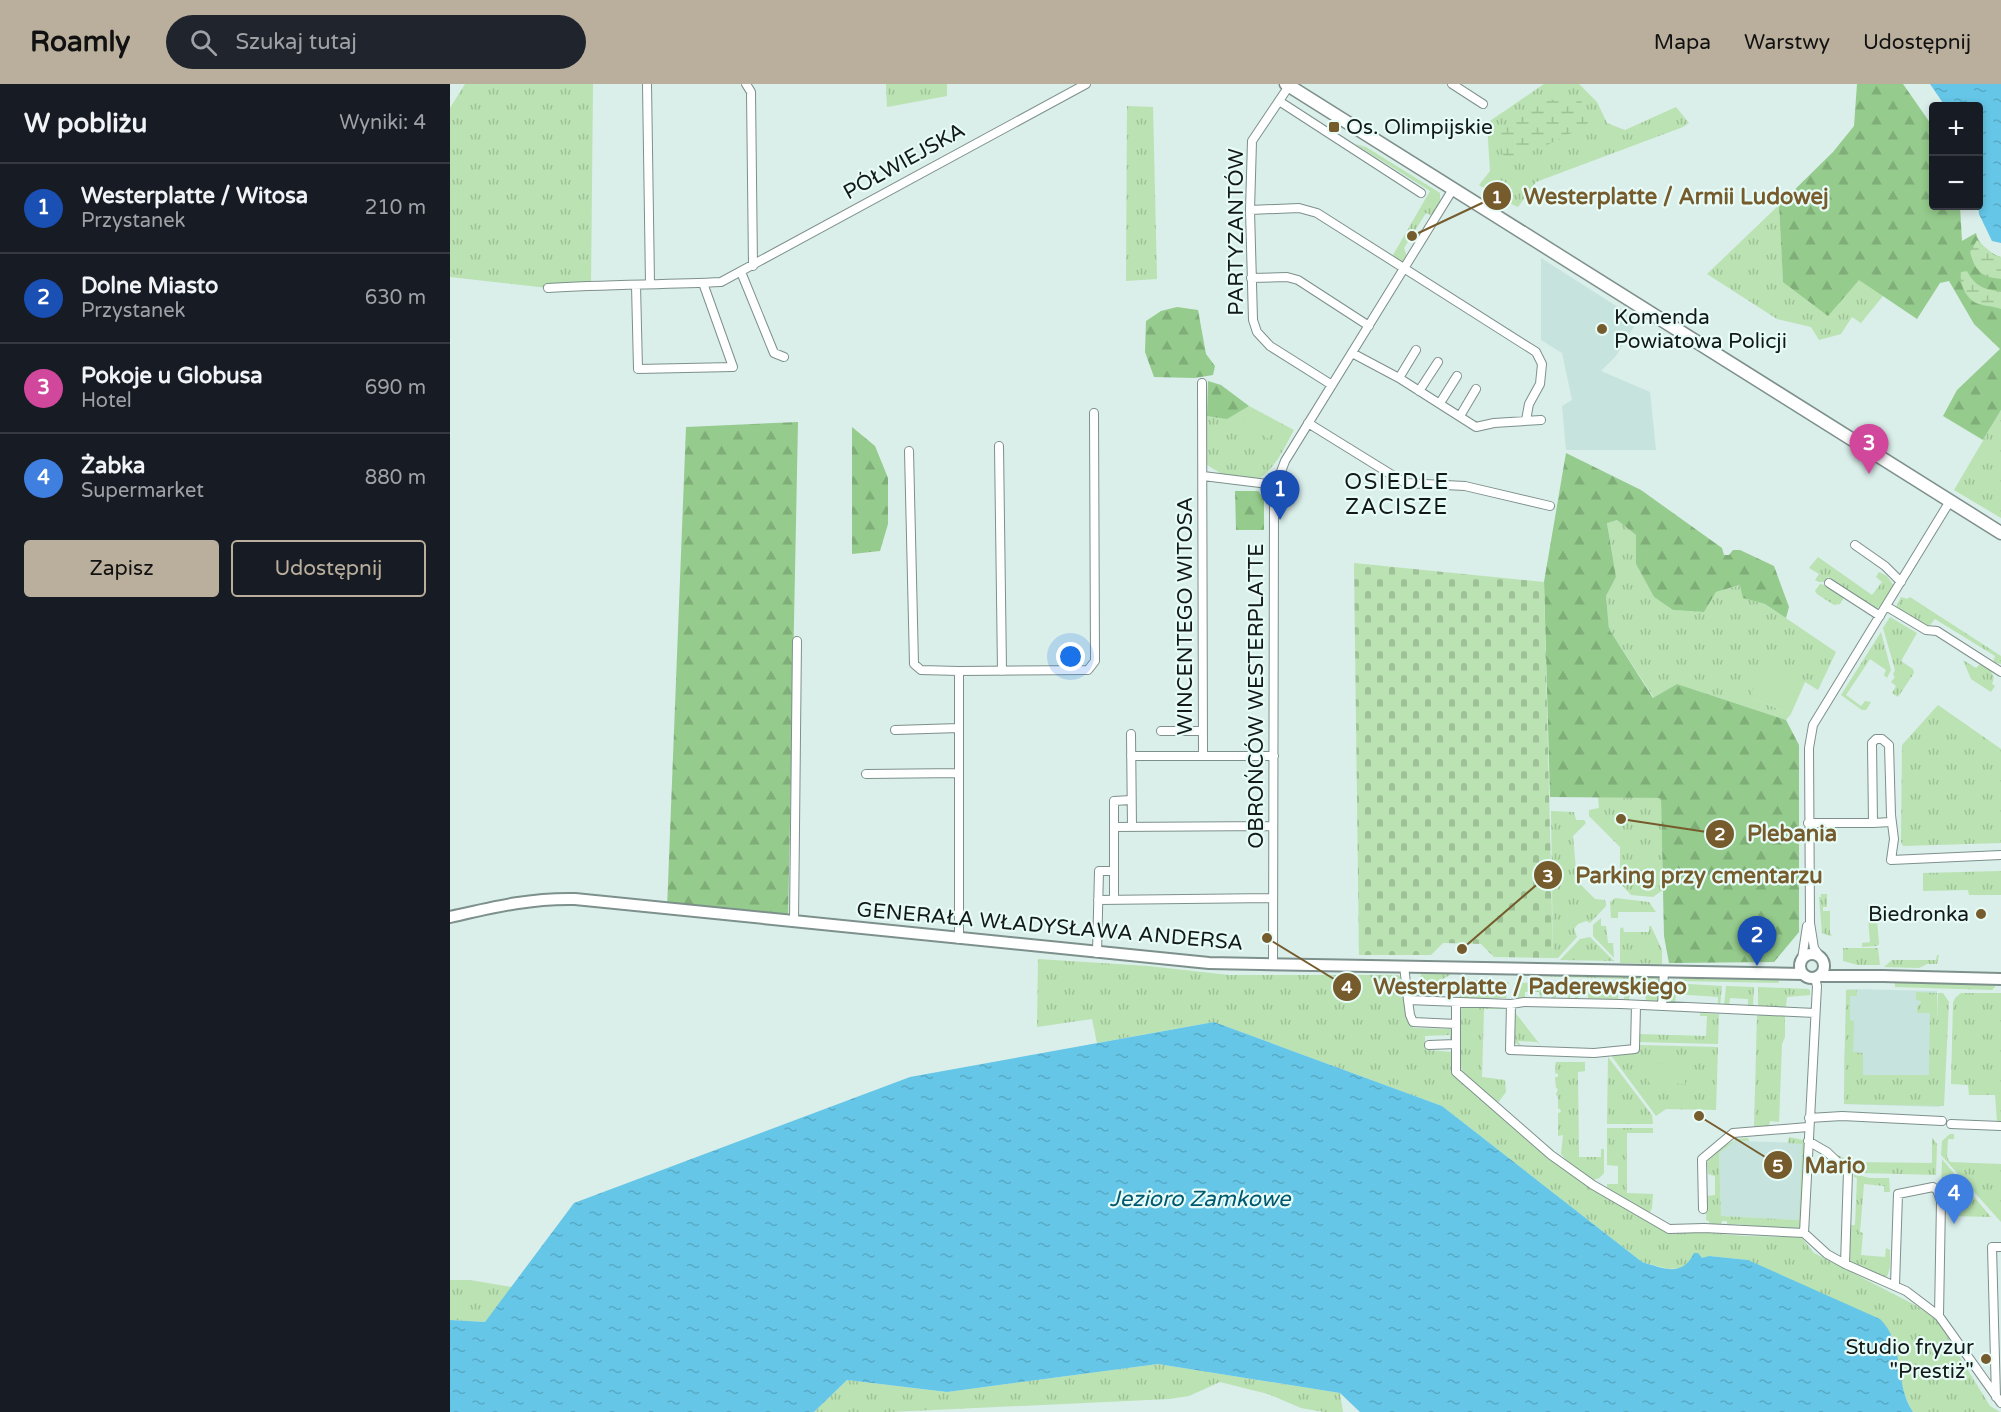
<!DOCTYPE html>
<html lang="pl">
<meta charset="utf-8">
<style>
body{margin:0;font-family:"Varela Round",sans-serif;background:#20242c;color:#f1f3f6}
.controls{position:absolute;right:18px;top:18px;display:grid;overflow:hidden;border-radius:6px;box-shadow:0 3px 9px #0003}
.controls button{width:54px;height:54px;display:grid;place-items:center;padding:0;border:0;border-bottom:2px solid #363941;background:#171b24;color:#f1f3f6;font:30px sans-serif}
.you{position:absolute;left:621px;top:573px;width:21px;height:21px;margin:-15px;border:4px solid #fff;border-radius:50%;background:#1a73e8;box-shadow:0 0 0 9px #1a73e833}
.badge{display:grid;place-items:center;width:39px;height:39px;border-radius:50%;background:#baaf9c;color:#fff;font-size:20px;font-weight:700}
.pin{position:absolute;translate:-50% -50px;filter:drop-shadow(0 2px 3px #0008)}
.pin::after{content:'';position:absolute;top:32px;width:21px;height:18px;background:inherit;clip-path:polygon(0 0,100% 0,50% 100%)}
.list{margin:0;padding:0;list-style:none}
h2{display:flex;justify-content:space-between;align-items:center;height:78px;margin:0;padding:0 24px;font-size:26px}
h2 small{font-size:20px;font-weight:400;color:#9ea1a6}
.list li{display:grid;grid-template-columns:39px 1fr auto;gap:18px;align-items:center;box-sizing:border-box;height:90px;padding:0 24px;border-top:2px solid #363941}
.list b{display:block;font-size:22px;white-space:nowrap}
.list p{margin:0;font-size:20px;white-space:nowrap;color:#9ea1a6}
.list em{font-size:20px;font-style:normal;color:#9ea1a6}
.actions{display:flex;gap:12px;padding:18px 24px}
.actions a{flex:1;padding:14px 0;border:2px solid #baaf9c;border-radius:6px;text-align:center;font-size:21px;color:#baaf9c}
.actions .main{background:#baaf9c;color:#111}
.icon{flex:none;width:33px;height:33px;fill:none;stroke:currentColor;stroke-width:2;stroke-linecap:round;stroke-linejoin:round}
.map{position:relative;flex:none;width:1551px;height:1328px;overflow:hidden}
header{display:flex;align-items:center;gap:36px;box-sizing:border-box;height:84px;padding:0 30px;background:#baaf9c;color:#111}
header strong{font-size:28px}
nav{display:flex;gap:33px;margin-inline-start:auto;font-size:21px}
.search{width:420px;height:54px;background:#20242c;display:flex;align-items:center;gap:15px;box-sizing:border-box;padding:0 21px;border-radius:33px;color:#9ea1a6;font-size:22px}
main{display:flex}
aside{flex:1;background:#171b24}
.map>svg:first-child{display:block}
.built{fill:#c6e3de}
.grass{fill:url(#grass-tufts)}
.forest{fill:url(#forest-firs)}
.wetland{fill:url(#wetland-marsh)}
.cemetery{fill:url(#cemetery-stones)}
.pitch{fill:#bae2b2}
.water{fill:url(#water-ripples)}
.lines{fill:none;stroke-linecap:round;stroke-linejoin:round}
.minor-casing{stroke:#7d908c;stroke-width:10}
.secondary-casing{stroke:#7d908c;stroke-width:14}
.primary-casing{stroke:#7d908c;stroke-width:15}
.minor{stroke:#fff;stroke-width:8}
.secondary{stroke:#fff;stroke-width:10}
.primary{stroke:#fff;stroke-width:12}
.poi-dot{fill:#765b2d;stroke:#e7fbf7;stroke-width:2}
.labels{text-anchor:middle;stroke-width:4.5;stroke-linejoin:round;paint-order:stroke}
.poi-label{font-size:21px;fill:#121918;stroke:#e7fbf7;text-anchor:start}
.street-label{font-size:21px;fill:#121918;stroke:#e7fbf7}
.neighbourhood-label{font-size:22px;letter-spacing:1.5px;fill:#121918;stroke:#e7fbf7}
.water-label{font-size:22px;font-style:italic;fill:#01586f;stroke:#e7fbf7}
.leader{fill:none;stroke:#765b2d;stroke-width:2}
.callout-dot{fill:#765b2d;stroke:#e7fbf7;stroke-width:2}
.mark-label{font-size:18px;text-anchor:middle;font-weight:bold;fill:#fff}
.callout-label{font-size:22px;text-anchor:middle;font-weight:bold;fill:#765b2d;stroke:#e7fbf7;stroke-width:4.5;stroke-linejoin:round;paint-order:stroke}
</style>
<header>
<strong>Roamly</strong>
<div class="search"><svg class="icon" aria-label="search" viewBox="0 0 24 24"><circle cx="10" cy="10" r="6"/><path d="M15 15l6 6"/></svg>Szukaj tutaj</div>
<nav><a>Mapa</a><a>Warstwy</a><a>Udostępnij</a></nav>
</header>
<main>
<aside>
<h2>W pobliżu<small>Wyniki: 4</small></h2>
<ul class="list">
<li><span class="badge" style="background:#1a4fb4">1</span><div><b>Westerplatte / Witosa</b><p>Przystanek</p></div><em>210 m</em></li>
<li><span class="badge" style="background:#1a4fb4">2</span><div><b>Dolne Miasto</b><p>Przystanek</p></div><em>630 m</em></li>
<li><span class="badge" style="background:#d1479c">3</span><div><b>Pokoje u Globusa</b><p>Hotel</p></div><em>690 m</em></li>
<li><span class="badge" style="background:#3f7fe0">4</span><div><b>Żabka</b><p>Supermarket</p></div><em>880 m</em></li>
</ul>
<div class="actions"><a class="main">Zapisz</a><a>Udostępnij</a></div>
</aside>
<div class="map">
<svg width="1551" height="1328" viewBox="0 0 1551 1328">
<defs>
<pattern id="grass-tufts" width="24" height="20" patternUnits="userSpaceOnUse" patternTransform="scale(1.5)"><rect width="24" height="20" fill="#bae2b2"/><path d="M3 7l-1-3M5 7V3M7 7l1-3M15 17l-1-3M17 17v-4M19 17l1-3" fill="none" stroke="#9fc198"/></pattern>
<pattern id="forest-firs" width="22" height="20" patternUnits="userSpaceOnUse" patternTransform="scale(1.5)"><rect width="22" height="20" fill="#95cb8c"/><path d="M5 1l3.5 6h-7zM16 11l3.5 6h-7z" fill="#7fae78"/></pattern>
<pattern id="wetland-marsh" width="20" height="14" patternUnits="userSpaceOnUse" patternTransform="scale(1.5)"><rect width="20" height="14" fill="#bae2b2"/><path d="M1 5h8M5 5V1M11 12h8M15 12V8" fill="none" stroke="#9fc198"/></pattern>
<pattern id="cemetery-stones" width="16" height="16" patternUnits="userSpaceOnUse" patternTransform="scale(1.5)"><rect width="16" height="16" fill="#bae2b2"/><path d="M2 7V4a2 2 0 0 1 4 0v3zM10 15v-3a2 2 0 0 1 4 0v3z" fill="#9fc198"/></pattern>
<pattern id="water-ripples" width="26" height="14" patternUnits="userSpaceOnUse" patternTransform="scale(1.5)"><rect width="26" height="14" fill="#65c6e7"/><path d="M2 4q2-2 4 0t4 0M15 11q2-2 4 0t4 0" fill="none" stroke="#57aac5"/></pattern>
</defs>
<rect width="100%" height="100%" fill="#daeeea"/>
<path class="built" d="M1091 174 1188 236 1166 272 1151 287 1200 308 1206 366H1116L1112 322 1122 316 1112 269 1091 256Z
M1397 905 1487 907 1490 1023 1394 1020V976Z
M1285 1057 1352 1059 1350 1136 1271 1132 1269 1069Z"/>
<path class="grass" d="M15 0H143L141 201 98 204 0 193V24Z
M436 0H497V12L437 23Z
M1094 0H1129L1147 18 1157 39 1175 46 1226 23 1239 39 1233 43 1086 98 1068 123 1050 115 1057 104 1050 102 1040 108 1029 101 1040 87 1037 39Z
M677 22 703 23 707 195 676 197Z
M905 60 916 63 990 109V118L982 132 976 129 954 164 957 173 949 180 943 171 980 107Z
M1329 121 1333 198 1409 195 1433 212 1411 239 1402 233 1391 250 1369 256 1361 243 1327 235 1257 190Z
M799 322 844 346C834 364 826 384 808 395L772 390 757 381V332L777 334Z
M1551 326V434L1504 406Z
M1167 436 1186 451V480L1204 513 1223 526 1254 528 1266 508 1291 501 1294 514 1315 520 1386 568 1368 606 1355 598 1300 613 1341 630 1336 636 1227 600 1204 614 1159 545 1156 512 1166 493 1157 438Z
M1368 473 1422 511 1432 498 1426 493 1429 488 1437 492 1444 502 1432 522 1425 525 1422 524 1378 493 1374 498H1369L1365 496 1369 490 1359 484Z
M1370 500 1379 502 1395 512 1390 520 1384 521 1367 510 1365 507Z
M1451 513 1457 515 1460 513 1551 572V580L1543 578 1545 572 1485 535 1480 541 1476 542 1446 523Z
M1440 533 1467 549 1451 577 1463 585 1464 589 1448 613 1442 609 1446 602 1441 598 1445 593 1443 591 1445 586 1433 544Z
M1431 548 1441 586 1437 594 1434 591 1436 586 1420 575 1396 611 1411 622 1415 617 1421 618 1416 626H1412L1391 611Z
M1513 576 1526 584 1530 580 1541 587 1544 594 1542 600 1545 602 1541 608 1521 595Z
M1488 621 1551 665V759L1453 762 1451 758 1452 661Z
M1148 713 1211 714 1213 806 1203 813 1181 811 1172 801 1170 796V763L1139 732V726L1149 724Z
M1101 727 1124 728 1126 736H1134L1136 739 1123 752 1127 797 1145 815 1155 816 1156 822 1140 839 1136 837 1128 840 1124 845 1127 853 1108 874H1103Z
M1551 787V811H1519L1518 806 1473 807V789Z
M1371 810H1377V823H1373V827H1380V849L1382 851 1380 852 1372 849 1369 813H1371Z
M1165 814 1199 818 1206 828H1168V834H1161L1160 818Z
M1417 822H1426L1429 860 1427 862 1412 863V859L1420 858Z
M1151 834V842H1156L1158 859H1163L1164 874 1143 852V841Z
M1199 842H1201L1212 866V880L1170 879V845L1173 843 1174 848H1199Z
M1140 853 1164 877 1110 876 1130 855Z
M1393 864H1428L1430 881H1408L1393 877Z
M1487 871H1489L1487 880H1477L1469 884 1434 883 1442 876H1486Z
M588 875 698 882 779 891H948L950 892 957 927 963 944 999 945V942L1002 945 1003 952 1000 955V951L975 952V962L977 966 1003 968V991L1099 1073 1214 1145 1295 1152 1351 1153 1364 1169 1467 1222 1487 1236 1540 1322 1550 1328H1463C1449 1305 1449 1276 1442 1251L1298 1176 1259 1172 1239 1179 1233 1184 1218 1185 1192 1178 992 1022 764 938 647 959 642 935 587 943Z
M976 887H999L1000 889V891L976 904 973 903 969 895 972 889Z
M1089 890 1208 891 1211 896 1078 892Z
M1229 891 1328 893 1329 899 1229 897Z
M1012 895 1059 898 1056 914H1010V908L997 907Z
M1447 897 1532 898 1544 900 1545 903 1542 906 1445 903V899Z
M1120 898V914H1118L1117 910H1106V914H1102V909H1092V914H1090L1089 908H1075V914H1064V899Z
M1174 898 1209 899 1208 917H1196L1195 909 1180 908 1179 916 1174 915Z
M1125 899H1168V916L1138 915V909H1129L1128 915H1125Z
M1221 899 1272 902 1270 922H1268V913L1226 910 1225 919H1221Z
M1276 902 1304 903 1303 924 1298 923V915L1280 914 1279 923 1274 922Z
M1308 903 1358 905 1360 906V911L1337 913 1336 922 1334 924 1308 923Z
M1396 906H1407V912H1400V936L1404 937 1403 968 1413 969V991H1479L1480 929H1467V922L1470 921 1471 917 1466 916V908L1487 909 1488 943V909H1493L1499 918 1494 1022 1394 1020Z
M1511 909H1551V1037H1547L1545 1011H1519L1518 1001 1501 1000 1503 919 1505 914Z
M1013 920 1054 922 1055 925H1034L1032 993 1055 996 1056 1008 1047 1020 1015 991 1010 982 1011 926Z
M1064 927 1091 962 1087 958 1068 957 1072 963 1064 958Z
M1250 929 1269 930 1268 960 1189 958V950L1256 952 1257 932H1250Z
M1310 930 1335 931V953L1332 960 1329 1038 1320 1037 1319 1043H1304L1307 932Z
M1189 961 1268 963 1266 1026 1216 1025 1206 1032 1160 970 1189 968Z
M1158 973 1202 1031 1203 1040H1157Z
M1106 978H1135V987L1128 988 1129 1073H1151V1065H1154V1089C1152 1091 1150 1094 1147 1095 1137 1099 1117 1077 1111 1070L1113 1051 1108 1052V1029L1111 1028 1110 1025H1108V1014L1106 1010 1108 1005 1106 1004 1105 993H1108V990L1105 989Z
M1157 1044H1203V1049H1177V1109L1203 1110 1202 1124 1199 1130 1157 1105V1100H1168V1082L1157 1081Z
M1500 1050H1504V1055H1498L1497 1073 1500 1078 1551 1080V1138L1491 1071 1492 1057Z
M1339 1053 1353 1056 1355 1058 1351 1143C1341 1149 1294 1138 1277 1141V1137H1272L1271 1141H1260L1259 1137 1256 1136 1257 1112 1265 1111V1092L1258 1090 1257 1078C1268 1067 1282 1053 1298 1054L1299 1057H1285L1269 1069 1271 1132 1349 1136 1352 1060 1338 1059Z
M1482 1054 1487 1060 1486 1091 1413 1089 1399 1085 1384 1069 1401 1078 1482 1079Z
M1492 1075 1541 1133 1501 1132 1500 1120 1495 1119 1491 1108Z
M1404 1090 1420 1094H1439L1440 1108H1434V1102L1414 1100 1410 1148 1413 1149 1411 1171 1435 1173 1436 1164 1440 1166V1183L1437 1193 1398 1179 1399 1141H1405L1407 1094 1404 1093Z
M0 1196H20L62 1203 35 1238 0 1236Z
M708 1280 890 1309 893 1328H874L851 1324 818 1310 770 1298 739 1312 719 1315 440 1328H364L397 1296 497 1308Z"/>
<path class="forest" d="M1407 0H1453L1483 43 1484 122H1510L1512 157 1526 149C1528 160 1540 170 1551 173V326L1533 356 1493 332 1507 306 1550 265 1524 240 1499 197 1490 199 1467 235 1409 196 1378 232 1333 198 1329 121 1383 68 1404 42Z
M727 223 748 226 756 270 765 282 763 291 744 294 704 293 695 268 696 237 711 227Z
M758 297 771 301 799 322 777 335 757 332Z
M348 338 338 837 217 825 236 343Z
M402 343 425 362 438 394V440L430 467 402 470Z
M1116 369 1191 406 1272 464 1274 471H1279L1283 466H1290L1324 482 1339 523 1336 534 1315 520 1293 514 1290 501 1266 508 1254 528 1223 526 1204 513 1186 480V451L1167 436 1157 439 1166 493 1156 512 1159 545 1203 614 1227 600 1336 636 1349 661V848L1324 878 1219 879 1214 852 1211 714 1100 713 1094 498Z
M785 407H808L814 414V446H786Z"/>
<path class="wetland" d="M1119 12H1126L1137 24 1139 38 1133 43C1117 51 1071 77 1054 73L1051 63V44C1075 26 1090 17 1119 12Z
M1527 156 1544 171 1551 173V195C1531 193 1525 187 1520 168Z
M1517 187C1525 202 1534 206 1551 207V225C1543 222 1533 222 1526 219 1515 214 1509 198 1511 188Z"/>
<path class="cemetery" d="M904 479 1094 498 1103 874 1044 873 1031 860 993 859 981 871H909Z"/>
<path class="pitch" d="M801 326 827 341 819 355 793 339Z
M1313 581 1355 598 1341 630 1300 613Z
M1200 979 1235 980V1000L1199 999Z"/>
<path class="water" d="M1480 0H1551V159L1542 157 1529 130 1528 122V22H1495Z
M764 938 992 1022 1192 1178C1213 1184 1232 1194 1244 1169H1248L1252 1174 1259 1172 1298 1176 1430 1235C1455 1259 1444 1300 1463 1328H910L890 1309 708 1280 497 1308 397 1296 364 1328H0V1236L35 1238 124 1119 460 993Z"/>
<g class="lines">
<g class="minor-casing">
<path id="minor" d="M197 0 200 200
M296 0 301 8 303 182
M1002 0 1033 20
M839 2 802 57 800 126 803 236 807 248 820 262 882 301
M829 17 971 109
M800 126 849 124 867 129 1086 268 1092 280 1090 300 1079 320 1076 336
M291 188 324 269 334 273
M801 194 837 193 848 196 919 242
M186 201 188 285 283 283 253 199
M98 204C156 200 213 201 271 198L636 0
M902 269 949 294 1026 343 1044 339 1091 336
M949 294 966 266
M752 299 753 672
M969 307 988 278
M990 319 1007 292
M1010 332 1026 305
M858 339 955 399 1015 402 1100 422
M549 362 552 587
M459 367 464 580 471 586 509 587
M753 392 826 401
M1405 461 1435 482 1451 498
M1379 499 1430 532
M1436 522 1476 546 1487 547 1551 588
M445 646 509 644
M711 647H753
M681 650 682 743
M681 672H824
M416 690 509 689
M1358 739H1423L1422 659 1426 655H1432L1439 661 1441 731 1444 755 1441 776 1551 771
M1423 739 1441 738
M664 743 823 742
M664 815V717L681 716
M648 816 823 814
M344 838 347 557
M509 855V587L638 586 645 577 644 329
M647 869 649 787H663
M1371 874 1364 864 1360 839 1359 664 1363 641 1500 417
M1352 875 1357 842
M823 881 824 420 826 401 835 377 1003 105
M954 882 958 916 1061 920 1074 918 1171 920 1365 929
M958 916 960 931 963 938 1006 940
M1006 918V988L1101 1071 1143 1101 1219 1145 1254 1144 1354 1149 1377 1170 1395 1180 1456 1207 1489 1232 1551 1319
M1061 920 1060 966 1144 969 1185 965 1186 921
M1212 922 1214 887
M979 961 1006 960
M1359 1034 1392 1032 1492 1037
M1501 1040 1551 1042
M1358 1057 1377 1068 1398 1088 1395 1180
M1253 1125 1252 1075 1283 1049 1358 1043
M1354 1149 1367 902 1365 894
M1445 1201 1448 1110 1483 1103 1487 1106 1491 1117 1489 1232
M1546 1313 1542 1163H1551"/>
</g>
<g class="secondary-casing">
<path id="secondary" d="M0 833C44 823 80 814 125 815L759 879 1353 890
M1350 882a12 12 0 1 1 24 0a12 12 0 1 1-24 0Z
M1369 892H1433L1551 895"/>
</g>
<g class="primary-casing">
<path id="primary" d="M836 0 1551 449"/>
</g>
<use href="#minor" class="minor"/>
<use href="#secondary" class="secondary"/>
<use href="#primary" class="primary"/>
</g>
<g class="poi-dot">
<rect x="878" y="37" width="12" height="12" rx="3"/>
<circle cx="1152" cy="245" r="6"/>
<circle cx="1531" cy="830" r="6"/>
<circle cx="1536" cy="1275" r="6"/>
</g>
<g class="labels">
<g class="poi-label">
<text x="896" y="50">Os. Olimpijskie</text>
<text x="1164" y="240">Komenda<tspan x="1164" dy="24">Powiatowa Policji</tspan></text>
<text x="1519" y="837" text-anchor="end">Biedronka</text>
<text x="1524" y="1270" text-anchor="end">Studio fryzur<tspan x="1524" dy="24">"Prestiż"</tspan></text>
</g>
<g class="street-label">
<text transform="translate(454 77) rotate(-29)" y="7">PÓŁWIEJSKA</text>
<text transform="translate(786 148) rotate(-90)" y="7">PARTYZANTÓW</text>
<text transform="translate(735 532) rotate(-90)" y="7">WINCENTEGO WITOSA</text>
<text transform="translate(806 612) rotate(-90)" y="7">OBROŃCÓW WESTERPLATTE</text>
<text transform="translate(600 842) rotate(5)" y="7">GENERAŁA WŁADYSŁAWA ANDERSA</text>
</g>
<g class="neighbourhood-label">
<text x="947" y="405">OSIEDLE<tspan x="947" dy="25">ZACISZE</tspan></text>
</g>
<g class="water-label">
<text x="750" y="1122">Jezioro Zamkowe</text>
</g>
</g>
<path class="leader" d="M962 152L1047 112M1171 735L1270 750M1012 865L1098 791M817 854L897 903M1249 1032L1328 1081"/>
<g class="callout-dot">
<circle cx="962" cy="152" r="6"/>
<circle cx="1171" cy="735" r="6"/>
<circle cx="1012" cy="865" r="6"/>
<circle cx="817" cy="854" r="6"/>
<circle cx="1249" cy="1032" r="6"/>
<circle cx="1047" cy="112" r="15"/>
<circle cx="1270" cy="750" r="15"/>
<circle cx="1098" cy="791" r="15"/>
<circle cx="897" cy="903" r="15"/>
<circle cx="1328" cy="1081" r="15"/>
</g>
<g class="mark-label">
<text x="1047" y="119">1</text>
<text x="1270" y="756">2</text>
<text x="1098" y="798">3</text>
<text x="897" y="909">4</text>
<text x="1328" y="1088">5</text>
</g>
<g class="callout-label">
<text x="1226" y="120">Westerplatte / Armii Ludowej</text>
<text x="1342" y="757">Plebania</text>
<text x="1249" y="799">Parking przy cmentarzu</text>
<text x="1080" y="910">Westerplatte / Paderewskiego</text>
<text x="1385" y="1089">Mario</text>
</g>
</svg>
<div class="controls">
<button>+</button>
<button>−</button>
</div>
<div class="you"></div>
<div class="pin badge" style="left:830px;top:436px;background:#1a4fb4">1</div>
<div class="pin badge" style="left:1307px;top:882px;background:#1a4fb4">2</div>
<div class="pin badge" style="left:1419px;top:390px;background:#d1479c">3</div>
<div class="pin badge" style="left:1504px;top:1140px;background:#3f7fe0">4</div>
</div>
</main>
